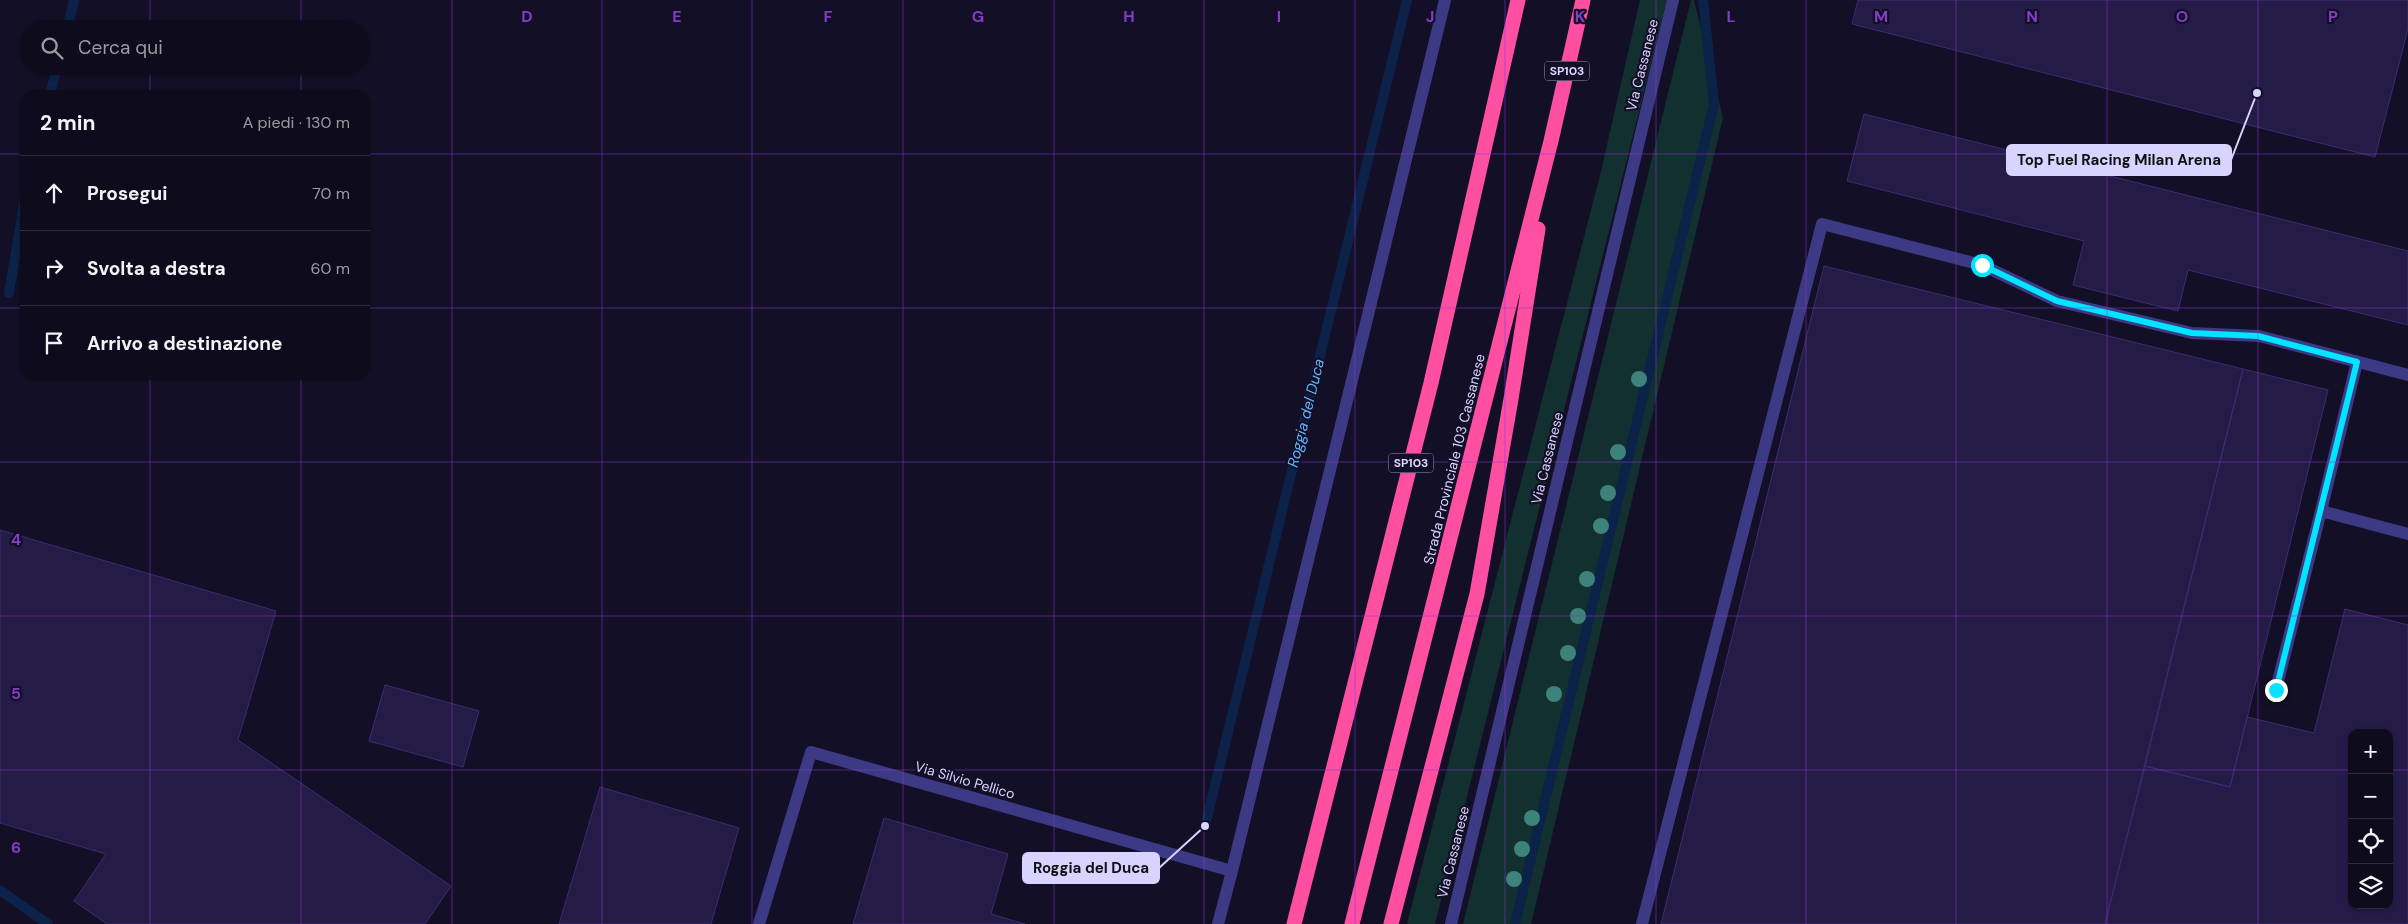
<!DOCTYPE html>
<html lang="it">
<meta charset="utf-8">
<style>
body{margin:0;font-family:"DM Sans",sans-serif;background:#171425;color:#f1f3f6}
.controls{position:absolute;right:15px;bottom:15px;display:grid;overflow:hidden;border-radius:10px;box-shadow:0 1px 4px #0004}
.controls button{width:45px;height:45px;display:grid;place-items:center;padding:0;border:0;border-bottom:1px solid #2e2b3b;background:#0e0b1c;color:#f1f3f6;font:25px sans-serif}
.stop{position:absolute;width:15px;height:15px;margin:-11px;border:4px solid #00e5ff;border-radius:50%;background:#fff}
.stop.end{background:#00e5ff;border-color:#fff;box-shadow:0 1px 5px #0008}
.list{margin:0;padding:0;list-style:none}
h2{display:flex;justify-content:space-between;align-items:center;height:65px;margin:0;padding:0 20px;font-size:21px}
h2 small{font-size:16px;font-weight:400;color:#9b9ba3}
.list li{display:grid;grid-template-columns:32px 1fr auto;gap:15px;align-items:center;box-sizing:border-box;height:75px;padding:0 20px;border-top:1px solid #2e2b3b}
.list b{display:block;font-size:19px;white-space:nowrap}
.list em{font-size:16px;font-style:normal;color:#9b9ba3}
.icon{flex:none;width:28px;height:28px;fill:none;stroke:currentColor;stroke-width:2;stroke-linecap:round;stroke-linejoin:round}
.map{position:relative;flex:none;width:2408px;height:924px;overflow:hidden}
.search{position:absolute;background:#0e0b1c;box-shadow:0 1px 4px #0004;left:20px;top:20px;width:350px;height:55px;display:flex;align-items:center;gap:12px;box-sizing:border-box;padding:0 18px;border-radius:28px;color:#9b9ba3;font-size:19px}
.panel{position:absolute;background:#0e0b1c;box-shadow:0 1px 4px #0004;left:20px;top:90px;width:350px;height:290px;border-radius:15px}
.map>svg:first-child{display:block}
.green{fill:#12302f}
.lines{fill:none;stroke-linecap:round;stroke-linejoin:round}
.stream{stroke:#0c2248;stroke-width:10}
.building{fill:#241b47;stroke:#3b2d73;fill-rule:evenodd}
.lane{stroke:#3d3a85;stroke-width:12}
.street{stroke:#3d3a85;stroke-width:12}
.highway{stroke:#ff4fa3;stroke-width:15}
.tree{fill:#3d827b}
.route{stroke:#00e5ff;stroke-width:6}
.grid{fill:none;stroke:#843dc5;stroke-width:1;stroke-opacity:0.55}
.labels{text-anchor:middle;stroke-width:4.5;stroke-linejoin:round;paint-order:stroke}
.shield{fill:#130f26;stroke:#9e99be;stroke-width:1}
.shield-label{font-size:12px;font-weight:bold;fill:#d9d4ff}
.street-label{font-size:14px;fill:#d9d4ff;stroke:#130f26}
.water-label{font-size:15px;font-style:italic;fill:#62b6ff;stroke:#130f26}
.grid-label{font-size:16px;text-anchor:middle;font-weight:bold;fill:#843dc5;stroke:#130f26;stroke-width:4.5;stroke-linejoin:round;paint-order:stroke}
.leader{fill:none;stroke:#d9d4ff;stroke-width:2}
.callout-dot{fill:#d9d4ff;stroke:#130f26;stroke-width:2}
.callout{fill:#d9d4ff;stroke:#d9d4ff;stroke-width:2}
.callout-label{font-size:15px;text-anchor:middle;font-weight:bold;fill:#111}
</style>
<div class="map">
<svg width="2408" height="924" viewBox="0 0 2408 924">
<rect width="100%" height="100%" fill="#130f26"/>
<path class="green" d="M1640 0H1667L1435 924H1407L1601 171Z
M1691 0H1694L1723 118 1531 924H1463Z"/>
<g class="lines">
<path class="stream" d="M67 29 74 0
M50 95 57 66
M9 293 25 198
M1205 826 1407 0
M0 890 48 924
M1515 924 1714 104 1703 0"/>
</g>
<path class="building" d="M1858 0H2408V29L2375 157 1852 24Z
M1864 114 2408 251V325L2188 270 2178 311 2073 285 2084 241 1847 181Z
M1824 266 2243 369 2105 924H1661Z
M2243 369 2328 390 2230 787 2145 766Z
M0 530 276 611 238 740 451 886 425 924H107L74 901 106 854 0 823Z
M2345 609 2408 625V924H2105L2145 766 2230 787 2247 717 2314 733ZM2352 733H2389V905H2352Z
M385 685 479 711 463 767 369 741Z
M600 787 739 828 711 924H559Z
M884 818 1008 854 991 914 1025 924H853Z"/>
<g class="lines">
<path class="lane" d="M2357 362 2321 511 2408 534
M2276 689 2321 511
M1642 924 1822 224 1982 265 2057 301 2192 333 2259 336 2408 375"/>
<path class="street" d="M1232 871 1445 0
M759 924 811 752 1232 871 1218 924
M1451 924 1673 0"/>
<path class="highway" d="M1294 924 1431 383 1518 0
M1352 924 1551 141 1583 0
M1391 924 1477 594 1511 399 1538 229"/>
</g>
<g class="tree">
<circle cx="1639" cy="379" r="8"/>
<circle cx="1618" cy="452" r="8"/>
<circle cx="1608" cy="493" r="8"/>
<circle cx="1601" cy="526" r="8"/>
<circle cx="1587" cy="579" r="8"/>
<circle cx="1578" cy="616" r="8"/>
<circle cx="1568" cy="653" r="8"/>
<circle cx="1554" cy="694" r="8"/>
<circle cx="1532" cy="818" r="8"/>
<circle cx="1522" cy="849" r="8"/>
<circle cx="1514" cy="879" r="8"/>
</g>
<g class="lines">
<path class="route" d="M1982 265 2057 301 2192 333 2258 336 2357 362 2276 690"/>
</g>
<path class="grid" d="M150 0V29M301 0V29M452 0V924M602 0V924M752 0V924M903 0V924M1054 0V924M1204 0V924M1355 0V924M1505 0V924M1656 0V924M1806 0V924M1956 0V924M2107 0V924M2258 0V924M150 66V95M301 66V95M0 154H25M365 154H2408M0 308H25M365 308H2408M150 375V924M301 375V924M0 462H2408M0 616H2408M0 770H2352M2389 770H2408"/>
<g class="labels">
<g class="shield">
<rect x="1544.5" y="61.5" width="45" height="19" rx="4"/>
<rect x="1388.5" y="453.5" width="45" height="19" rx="4"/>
</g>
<g class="shield-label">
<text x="1567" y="75">SP103</text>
<text x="1411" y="467">SP103</text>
</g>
<g class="street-label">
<text transform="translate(1642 65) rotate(-76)" y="5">Via Cassanese</text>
<text transform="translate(1547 458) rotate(-76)" y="5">Via Cassanese</text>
<text transform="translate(1454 459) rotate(-76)" y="5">Strada Provinciale 103 Cassanese</text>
<text transform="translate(965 780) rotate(16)" y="5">Via Silvio Pellico</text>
<text transform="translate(1453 852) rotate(-76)" y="5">Via Cassanese</text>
</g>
<g class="water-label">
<text transform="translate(1306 413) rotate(-76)" y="5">Roggia del Duca</text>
</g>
</g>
<g class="grid-label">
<text x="527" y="22">D</text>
<text x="677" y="22">E</text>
<text x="828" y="22">F</text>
<text x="978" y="22">G</text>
<text x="1129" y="22">H</text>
<text x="1279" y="22">I</text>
<text x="1430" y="22">J</text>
<text x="1580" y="22">K</text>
<text x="1731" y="22">L</text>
<text x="1881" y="22">M</text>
<text x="2032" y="22">N</text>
<text x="2182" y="22">O</text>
<text x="2333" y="22">P</text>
<text x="16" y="545">4</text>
<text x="16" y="699">5</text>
<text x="16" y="853">6</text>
</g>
<path class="leader" d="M2257 93L2231 160M1205 826L1159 868"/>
<g class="callout-dot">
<circle cx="2257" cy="93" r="5"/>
<circle cx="1205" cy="826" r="5"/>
</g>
<g class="callout">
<rect x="2007" y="145" width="224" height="30" rx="5"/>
<rect x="1023" y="853" width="136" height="30" rx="5"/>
</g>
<g class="callout-label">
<text x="2119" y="165">Top Fuel Racing Milan Arena</text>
<text x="1091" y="873">Roggia del Duca</text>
</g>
</svg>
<div class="controls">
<button>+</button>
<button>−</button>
<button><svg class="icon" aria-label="locate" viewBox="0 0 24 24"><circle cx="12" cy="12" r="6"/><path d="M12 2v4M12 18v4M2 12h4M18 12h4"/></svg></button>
<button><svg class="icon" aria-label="layers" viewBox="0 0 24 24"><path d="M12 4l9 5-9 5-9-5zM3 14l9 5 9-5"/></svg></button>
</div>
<div class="stop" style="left:1982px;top:265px"></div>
<div class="stop end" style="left:2276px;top:690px"></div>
<div class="search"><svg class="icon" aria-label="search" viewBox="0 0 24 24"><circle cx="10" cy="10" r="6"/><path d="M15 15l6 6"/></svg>Cerca qui</div>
<section class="panel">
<h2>2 min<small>A piedi · 130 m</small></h2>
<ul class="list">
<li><svg class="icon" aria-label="ahead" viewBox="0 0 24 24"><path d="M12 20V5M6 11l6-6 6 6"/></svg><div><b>Prosegui</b></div><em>70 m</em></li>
<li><svg class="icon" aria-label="right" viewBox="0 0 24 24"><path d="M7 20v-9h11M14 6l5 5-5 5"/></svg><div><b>Svolta a destra</b></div><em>60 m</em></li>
<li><svg class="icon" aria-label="arrive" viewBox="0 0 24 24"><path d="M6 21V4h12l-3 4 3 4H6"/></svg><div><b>Arrivo a destinazione</b></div></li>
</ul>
</section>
</div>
